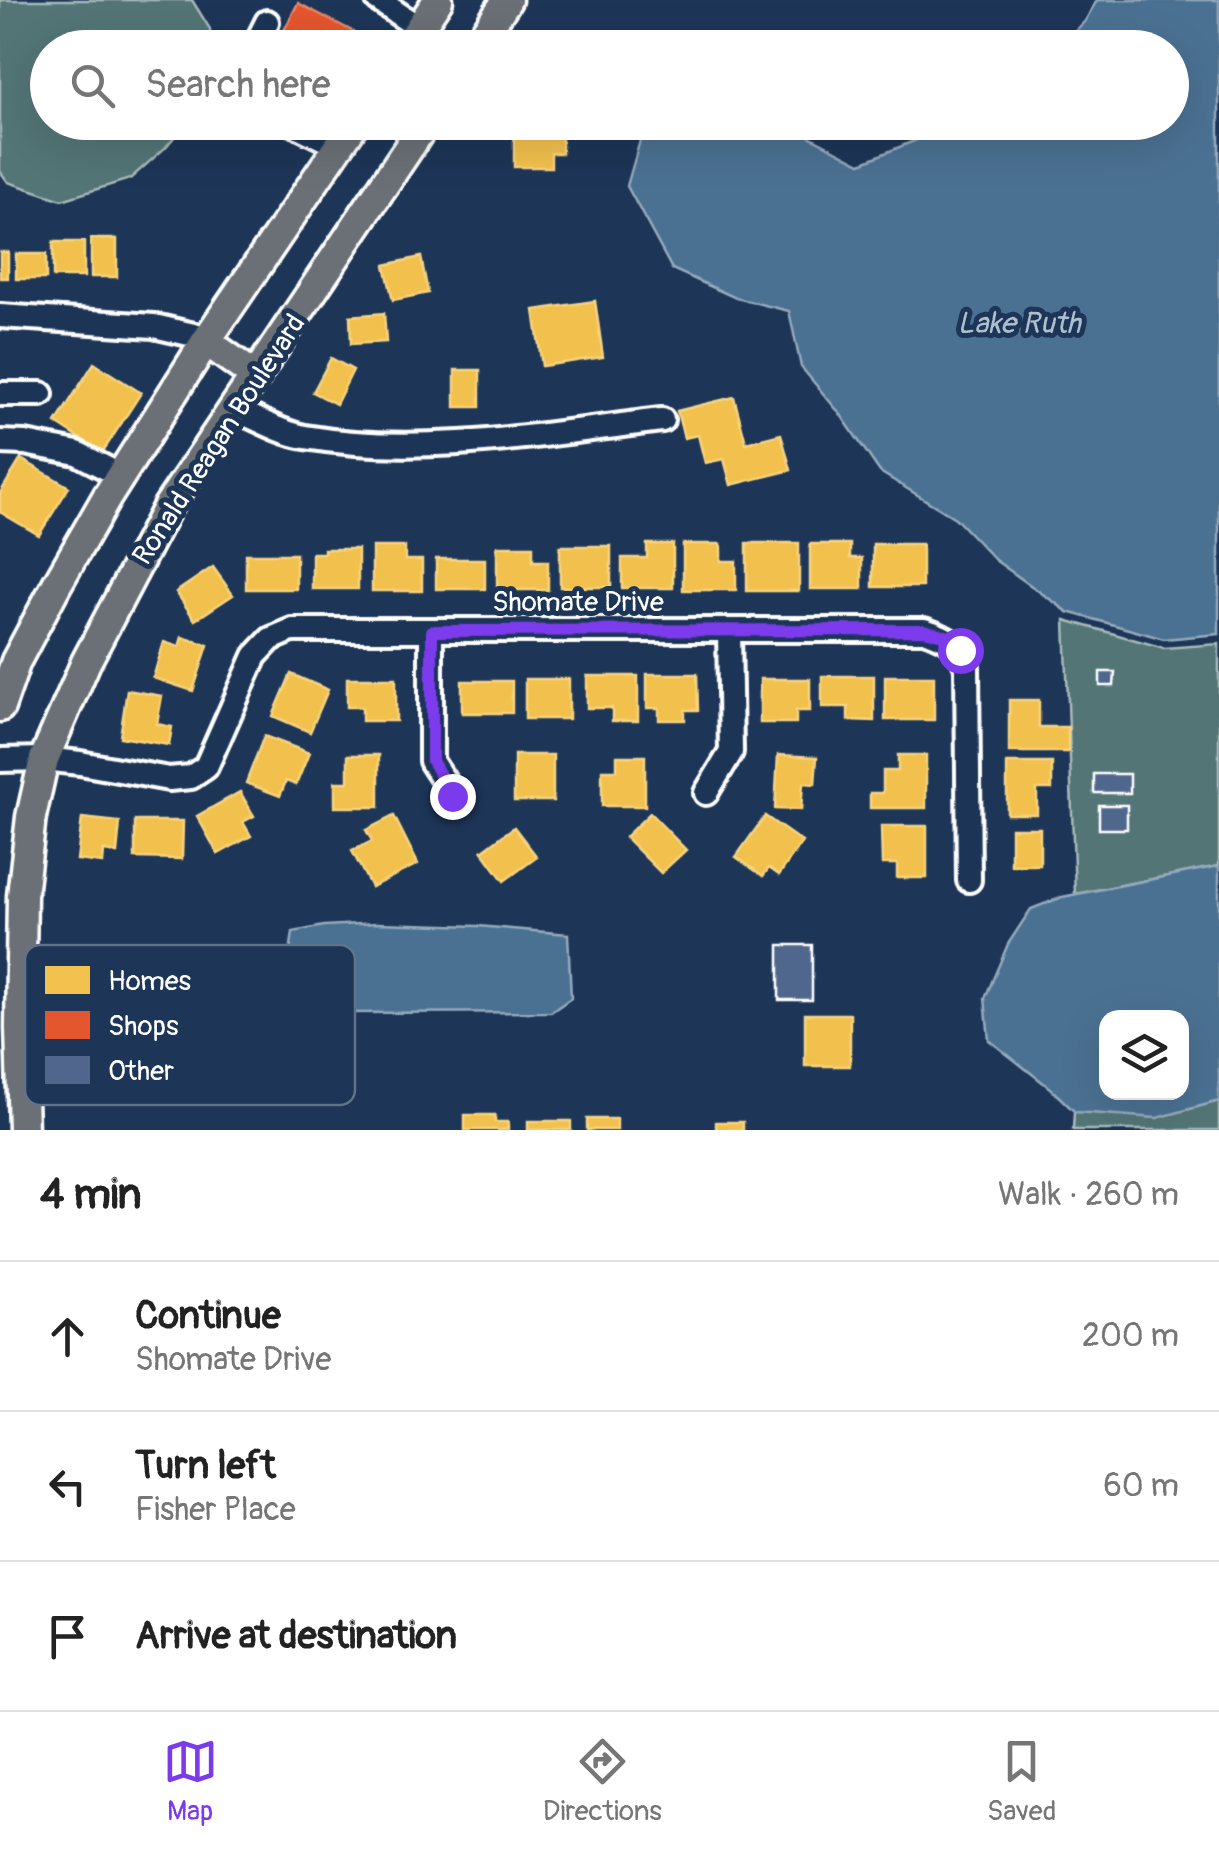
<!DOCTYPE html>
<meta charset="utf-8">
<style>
body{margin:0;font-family:Pangolin,sans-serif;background:#f2f2f2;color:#222}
.controls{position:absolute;right:30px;bottom:30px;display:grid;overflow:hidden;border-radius:20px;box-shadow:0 10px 40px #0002}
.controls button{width:90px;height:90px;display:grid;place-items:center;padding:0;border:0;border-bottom:2px solid #e0e0e0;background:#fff;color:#222;font:50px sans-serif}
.stop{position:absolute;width:30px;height:30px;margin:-22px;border:8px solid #7c3aed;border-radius:50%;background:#fff}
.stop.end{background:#7c3aed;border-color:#fff;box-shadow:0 2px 10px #0008}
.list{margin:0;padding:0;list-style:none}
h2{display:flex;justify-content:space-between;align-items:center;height:130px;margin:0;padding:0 40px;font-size:42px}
h2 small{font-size:32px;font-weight:400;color:#767676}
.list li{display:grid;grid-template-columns:65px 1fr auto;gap:30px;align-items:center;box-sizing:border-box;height:150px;padding:0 40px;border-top:2px solid #e0e0e0}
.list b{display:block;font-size:38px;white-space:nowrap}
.list p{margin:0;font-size:32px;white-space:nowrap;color:#767676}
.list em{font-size:32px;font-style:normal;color:#767676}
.icon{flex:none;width:55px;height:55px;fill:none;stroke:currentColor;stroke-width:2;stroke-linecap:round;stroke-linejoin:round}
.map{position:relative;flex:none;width:1219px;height:1130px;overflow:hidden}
.search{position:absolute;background:#fff;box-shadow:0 10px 40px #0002;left:30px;right:30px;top:30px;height:110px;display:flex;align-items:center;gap:25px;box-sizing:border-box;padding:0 35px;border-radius:55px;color:#767676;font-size:38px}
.sheet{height:580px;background:#fff}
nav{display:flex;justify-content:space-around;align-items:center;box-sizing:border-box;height:140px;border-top:2px solid #e0e0e0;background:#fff;font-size:28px;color:#767676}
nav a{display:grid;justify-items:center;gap:5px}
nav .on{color:#7c3aed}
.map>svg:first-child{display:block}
.green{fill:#527576;stroke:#a8baba;stroke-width:2.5}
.water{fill:#4c7192;stroke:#94aabe;stroke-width:2.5;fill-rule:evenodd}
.homes{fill:#f2c14e;stroke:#f6d483;stroke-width:2.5}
.shops{fill:#e4572e;stroke:#ec896d;stroke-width:2.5}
.building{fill:#50668d;stroke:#fff;stroke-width:2.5}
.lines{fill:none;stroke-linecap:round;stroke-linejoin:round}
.minor-casing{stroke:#fff;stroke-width:30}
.major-casing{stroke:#fff;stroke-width:35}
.minor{stroke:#1d3557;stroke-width:22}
.major{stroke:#6a7074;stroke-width:28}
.route{stroke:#7c3aed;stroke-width:12}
.labels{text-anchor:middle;stroke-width:10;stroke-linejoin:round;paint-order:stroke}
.street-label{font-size:28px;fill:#fff;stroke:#1d3557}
.water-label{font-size:30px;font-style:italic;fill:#aebfce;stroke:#1d3557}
.key{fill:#1d3557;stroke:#617289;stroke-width:2.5}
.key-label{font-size:28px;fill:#fff}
</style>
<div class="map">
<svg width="1219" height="1130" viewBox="0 0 1219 1130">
<rect width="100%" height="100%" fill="#1d3557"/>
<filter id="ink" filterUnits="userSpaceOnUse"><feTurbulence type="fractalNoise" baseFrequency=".01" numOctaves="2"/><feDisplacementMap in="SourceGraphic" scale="20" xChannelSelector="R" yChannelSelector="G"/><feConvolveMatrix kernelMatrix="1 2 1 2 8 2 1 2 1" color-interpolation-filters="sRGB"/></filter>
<g filter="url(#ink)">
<path class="green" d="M0 0H192L210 29V47L48 48V122L186 123 165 148 130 179 62 200 8 182 0 171Z
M1065 620 1164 648 1219 644V866L1075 894Z
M1219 1101V1130H1073L1074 1111 1157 1118Z"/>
<path class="water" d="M1097 0H1219V634L1164 639 1068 612 995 560 955 518 880 472 841 415 801 367 789 311 736 298 672 269 627 186 645 123H784L861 163 957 123 1172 122V48L1060 47 1085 21Z
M1219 866V1101L1157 1118 1075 1112 1050 1088 989 1040 985 998 1008 944 1031 909 1062 897ZM1106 1018H1182V1092H1106Z
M377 923 478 926 568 934 571 998 551 1012 339 1013 304 998 287 973 293 932 324 926Z"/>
<path class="homes" d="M514 122H562V153H551V167H514Z
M91 239H117V277H91Z
M53 242H84V277H53Z
M0 252H8V278H0Z
M16 254H46V279H16Z
M421 257 428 293 393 300 385 265Z
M595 301 603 357 542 366 534 310Z
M384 313 386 342 351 344 350 316Z
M331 358 353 370 336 404 313 392Z
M94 363 141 393 102 453 56 423Z
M455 370H480V407H455Z
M734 397 746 443 781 434 791 470 731 485 724 459 705 463 698 435 684 438 677 411Z
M21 459 69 487 39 535 0 512V493Z
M747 543H799V591H747Z
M647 544H673V588H622V558H647Z
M683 544H721V561H736V590H683Z
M810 544H850V558H862V589H810Z
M873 544H922V587H873Z
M497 546H533V561H548V590H497Z
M560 546H611V587H560Z
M372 547H405V560H422V591H372Z
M324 549H358V589H312V553H324Z
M246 554H296V589H246Z
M436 559H485V589H436Z
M213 567 233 595 195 620 176 592Z
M182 637 208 645 193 691 153 678 164 642 179 647Z
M291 674 328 690 310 732 273 716Z
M647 674H697L698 710H685V720H659V708H647Z
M587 676H638V721H612V708H587Z
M822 676H874V721L848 720V707H822Z
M885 676H934V720H885Z
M347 678H396V721H362V707H347Z
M525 679H569V719H525Z
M760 679H810V711H796V723H760Z
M462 681H512V713H462Z
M127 690 162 696 157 724 172 727 169 745 120 737Z
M1009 700H1039V727H1068V752H1009Z
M264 736 309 753 296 785 286 781 280 796 246 783Z
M348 755H379V807H335V782H348Z
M514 755H553V801H514Z
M778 755 817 757 815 784 803 783 801 810 775 809Z
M898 755H926V808H870V793H883V771H898Z
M617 756H645V806H602V770H617Z
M1007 763H1052V789H1037V814H1007Z
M240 792 254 816 243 822 251 836 218 854 197 816Z
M650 813 686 850 661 873 625 837Z
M394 816 418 864 371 887 352 851 372 841 366 830Z
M765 816 802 842 779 875 769 868 763 876 736 857Z
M82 818 120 822 117 853 104 851 103 863 77 860Z
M135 821H183L182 859 135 858Z
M881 826H927V878H897V864H882Z
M514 827 537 857 504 881 482 851Z
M1011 828H1040V865H1011Z
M805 1014H850V1066H805Z
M465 1115H495V1122H508V1130H465Z
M587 1119H617V1130H587Z
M528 1121H571V1130H528Z
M716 1122H743V1130H716Z"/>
<path class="shops" d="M298 3 358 34 351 48H275Z"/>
<path class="building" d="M1100 672H1115L1114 686H1100Z
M1094 774H1130V793H1094Z
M1099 805H1127V829H1099Z
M779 945H812V1000H779Z"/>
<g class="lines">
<g class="minor-casing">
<path id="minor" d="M378 0 419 28
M254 48 267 22
M290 122 339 146
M0 316 154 326 198 336 206 341
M0 394H41
M234 409C256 418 281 433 305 437 423 457 545 434 662 420
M0 442 25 443 77 453 121 476
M431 631V761L453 795
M0 760 44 759 80 763 169 779 191 777 206 767 255 656 271 639 292 630H924C949 638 957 643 967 667L969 880
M706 793 731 752 729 631"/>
</g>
<g class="major-casing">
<path id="major" d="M406 48 438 0
M475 48 507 0
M206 341 256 377
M0 707 16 661 57 584 107 497 206 341 355 122
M23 1130 20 1027 22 896 31 817 44 759 86 662 168 506 426 122"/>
</g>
<use href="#minor" class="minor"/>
<use href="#major" class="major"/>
</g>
</g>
<g class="lines" filter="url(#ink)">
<path class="route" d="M452 796 432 761V631L924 630 946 636 960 650"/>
</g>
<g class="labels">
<g class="street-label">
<text transform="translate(218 439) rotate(-57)" y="10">Ronald Reagan Boulevard</text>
<text x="578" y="611">Shomate Drive</text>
</g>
<g class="water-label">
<text x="1019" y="333">Lake Ruth</text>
</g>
</g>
<rect x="25" y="945" width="330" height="160" rx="15" class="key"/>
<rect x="45" y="966" width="45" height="28" fill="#f2c14e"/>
<rect x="45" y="1011" width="45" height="28" fill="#e4572e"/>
<rect x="45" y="1056" width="45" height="28" fill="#50668d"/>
<g class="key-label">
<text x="108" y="990">Homes</text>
<text x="108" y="1035">Shops</text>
<text x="108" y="1080">Other</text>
</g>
</svg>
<div class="controls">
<button><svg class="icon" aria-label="layers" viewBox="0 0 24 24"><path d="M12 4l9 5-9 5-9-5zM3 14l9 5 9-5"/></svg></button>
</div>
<div class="stop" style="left:960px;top:650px"></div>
<div class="stop end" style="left:452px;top:796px"></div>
<div class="search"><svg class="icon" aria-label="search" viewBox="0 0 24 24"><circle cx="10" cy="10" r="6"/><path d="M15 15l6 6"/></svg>Search here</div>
</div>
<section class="sheet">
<h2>4 min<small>Walk · 260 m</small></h2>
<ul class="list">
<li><svg class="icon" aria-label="ahead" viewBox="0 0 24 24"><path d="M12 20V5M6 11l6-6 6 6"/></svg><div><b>Continue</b><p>Shomate Drive</p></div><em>200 m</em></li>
<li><svg class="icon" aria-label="left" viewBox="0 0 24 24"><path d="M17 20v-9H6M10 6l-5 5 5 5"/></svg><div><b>Turn left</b><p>Fisher Place</p></div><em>60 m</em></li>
<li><svg class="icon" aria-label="arrive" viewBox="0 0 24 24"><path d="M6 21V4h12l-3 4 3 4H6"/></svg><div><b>Arrive at destination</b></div></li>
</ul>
</section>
<nav>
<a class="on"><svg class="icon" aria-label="map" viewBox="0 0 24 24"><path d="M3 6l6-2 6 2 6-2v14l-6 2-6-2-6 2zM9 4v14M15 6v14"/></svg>Map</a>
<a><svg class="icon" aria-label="directions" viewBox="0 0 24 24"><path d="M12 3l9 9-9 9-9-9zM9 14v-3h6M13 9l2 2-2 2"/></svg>Directions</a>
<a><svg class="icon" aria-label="saved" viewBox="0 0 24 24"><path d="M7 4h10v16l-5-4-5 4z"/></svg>Saved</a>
</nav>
